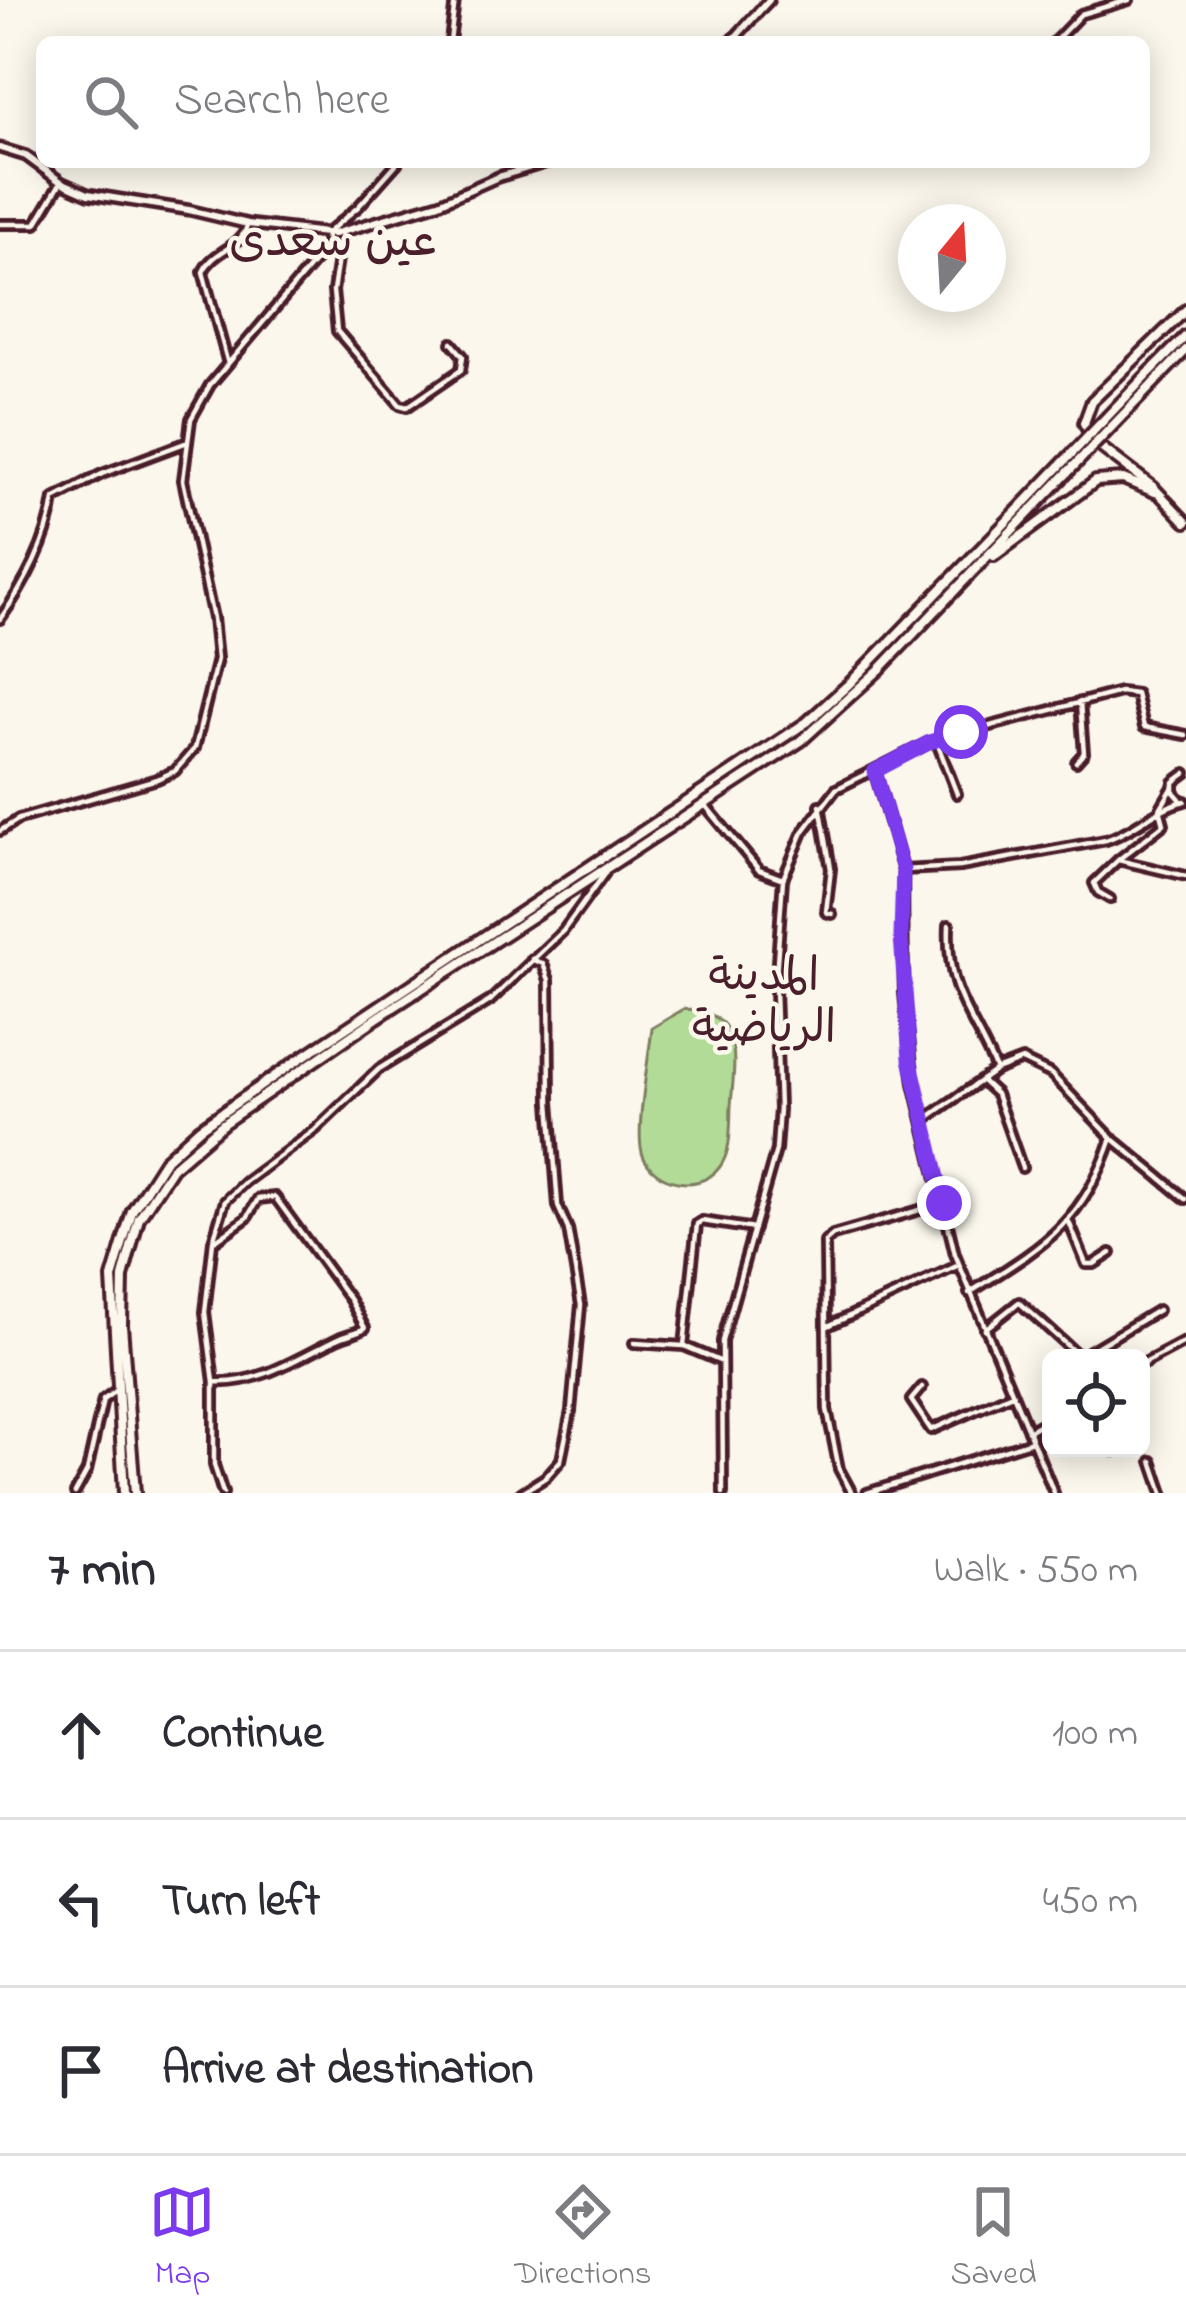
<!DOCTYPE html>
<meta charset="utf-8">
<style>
body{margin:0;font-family:"Indie Flower","Playpen Sans Arabic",sans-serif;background:#f2f2f3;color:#2b2b33}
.controls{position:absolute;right:36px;bottom:36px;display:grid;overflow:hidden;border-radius:18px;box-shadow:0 6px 30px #0003}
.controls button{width:108px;height:108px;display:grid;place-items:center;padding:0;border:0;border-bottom:3px solid #e1e1e2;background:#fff;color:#2b2b33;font:60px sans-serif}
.compass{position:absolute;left:898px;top:204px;width:108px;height:108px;border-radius:50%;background:#fff;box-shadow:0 6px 30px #0003;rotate:18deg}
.stop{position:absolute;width:36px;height:36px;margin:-27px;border:9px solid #7c3aed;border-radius:50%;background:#fff}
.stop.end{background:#7c3aed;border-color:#fff;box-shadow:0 3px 12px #0008}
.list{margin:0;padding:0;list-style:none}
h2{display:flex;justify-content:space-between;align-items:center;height:156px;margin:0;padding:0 48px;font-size:51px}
h2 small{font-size:39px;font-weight:400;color:#7c7c81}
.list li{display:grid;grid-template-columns:78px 1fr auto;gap:36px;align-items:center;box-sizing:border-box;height:168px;padding:0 48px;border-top:3px solid #e1e1e2}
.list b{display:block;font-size:45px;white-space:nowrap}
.list em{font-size:39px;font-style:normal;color:#7c7c81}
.icon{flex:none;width:66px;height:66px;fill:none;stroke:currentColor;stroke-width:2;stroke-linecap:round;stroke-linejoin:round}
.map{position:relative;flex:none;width:1186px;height:1493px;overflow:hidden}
.search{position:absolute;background:#fff;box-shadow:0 6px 30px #0003;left:36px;right:36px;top:36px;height:132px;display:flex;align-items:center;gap:30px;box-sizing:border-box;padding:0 42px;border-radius:18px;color:#7c7c81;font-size:45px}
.sheet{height:660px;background:#fff}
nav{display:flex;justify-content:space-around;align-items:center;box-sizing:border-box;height:168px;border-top:3px solid #e1e1e2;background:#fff;font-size:33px;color:#7c7c81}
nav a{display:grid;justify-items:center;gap:6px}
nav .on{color:#7c3aed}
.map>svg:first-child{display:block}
.green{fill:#b2db97;stroke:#7e7d61;stroke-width:3}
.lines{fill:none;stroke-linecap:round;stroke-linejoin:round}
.minor-casing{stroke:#4a1f2b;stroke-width:14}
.tertiary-casing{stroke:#4a1f2b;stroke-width:15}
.secondary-casing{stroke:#4a1f2b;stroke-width:16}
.minor{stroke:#fbf7ec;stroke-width:4.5}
.tertiary{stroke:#fbf7ec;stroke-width:6}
.secondary{stroke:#fbf7ec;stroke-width:8}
.secondary-bridge-casing{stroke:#4a1f2b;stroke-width:16;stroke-linecap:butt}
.secondary-bridge{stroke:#fbf7ec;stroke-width:8}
.route{stroke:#7c3aed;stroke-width:15}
.labels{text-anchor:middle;stroke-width:9;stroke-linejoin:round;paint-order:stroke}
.neighbourhood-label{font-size:45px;fill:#4a1f2b;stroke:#fbf7ec}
.quarter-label{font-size:48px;fill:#4a1f2b;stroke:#fbf7ec}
</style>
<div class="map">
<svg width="1186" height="1493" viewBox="0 0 1186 1493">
<rect width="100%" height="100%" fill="#fbf7ec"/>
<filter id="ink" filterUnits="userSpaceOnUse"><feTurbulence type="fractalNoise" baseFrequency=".00833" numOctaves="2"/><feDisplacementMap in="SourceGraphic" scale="24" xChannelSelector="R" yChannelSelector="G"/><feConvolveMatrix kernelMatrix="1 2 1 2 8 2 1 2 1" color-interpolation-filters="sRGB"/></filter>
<g filter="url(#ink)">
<path class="green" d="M684 1009C746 1011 734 1062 731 1106 730 1126 732 1152 719 1168 697 1196 645 1182 641 1147 637 1121 649 1057 652 1028Z"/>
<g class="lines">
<g class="minor-casing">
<path id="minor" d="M450 42 455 0
M1054 42 1081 14 1129 0
M0 224H36L61 182
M342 233 333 291 337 331 400 405 407 407 461 370 463 356 452 343
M228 364 203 272C213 250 240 249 247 226
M0 619C25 585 48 540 54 499L102 474 185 443
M936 740 957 794
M1076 762 1084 753 1080 702
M875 772 903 870 904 993 914 1083 955 1254 1054 1493
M1173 787 1160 809 1164 824 1118 860 1186 876
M1180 799 1174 792V782L1186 773
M820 805 831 869 826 912 832 914
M706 806 759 870 783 879
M0 831 19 819 157 779 175 771 195 748 217 659 213 618 183 480 191 419 210 385 326 248 327 233 358 207 398 162
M903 870 960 867 1106 840C1135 831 1155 808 1185 801
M1110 899 1098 892 1094 883 1118 860
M949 925C946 994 971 1011 996 1070
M982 1081 996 1094 1022 1168
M923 1121 996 1070 1022 1060 1051 1074 1112 1138
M1069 1222 1086 1264H1094L1111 1253
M969 1293C1041 1247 1083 1225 1112 1138L1186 1199
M828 1326 959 1265
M985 1329 1019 1302 1081 1358
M634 1343 684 1346 722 1362
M684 1346 697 1224 702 1221 754 1229
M1080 1357 1158 1310
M1141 1365 1186 1341
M214 1382C259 1385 299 1357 339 1338 348 1334 356 1333 365 1328L350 1300 275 1197 258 1199 247 1218 216 1240
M922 1387 911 1400 931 1430 1012 1394
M1028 1431 1051 1418
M1112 1448 1114 1451
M1152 1461 1163 1493
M75 1493 87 1471 103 1400 118 1389
M223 1493 214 1465V1382L205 1312 213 1241 225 1201 245 1182 315 1130 379 1069 490 1001 563 931 605 873
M521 1493 546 1477 561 1460 571 1411 581 1305 568 1229 558 1206 550 1102 549 980 543 964 532 959
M723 1493 722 1341 776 1150 779 1109 775 990 783 879 803 832 836 789 930 742 1120 692 1136 694 1144 727 1186 735
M852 1493 839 1469 827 1409 825 1242 833 1235 944 1203
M867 1493 1032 1441"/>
</g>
<g class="tertiary-casing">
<path id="tertiary" d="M731 42 769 0
M0 148 26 156 61 182 88 194 189 210 248 224 334 234 439 203 498 177 548 162"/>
</g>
<g class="secondary-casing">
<path id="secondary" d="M1186 310 1092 401 1084 423 1094 442 1153 487 1186 522
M1144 378 1186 336
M1152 385 1186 350
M994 556 1096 481 1123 479 1155 492
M124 1493 112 1278 132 1211 164 1161 200 1128 295 1062 807 722 849 684 1013 515
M135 1493 122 1325 123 1277 139 1218 172 1168 224 1123 377 1018 801 741 880 669 1020 522"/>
</g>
<use href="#minor" class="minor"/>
<use href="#tertiary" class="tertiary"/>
<use href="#secondary" class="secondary"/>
<g class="secondary-bridge-casing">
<path id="secondary-bridge" d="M1013 515 1144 378
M1020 522 1152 385"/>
</g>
<use href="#secondary-bridge" class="secondary-bridge"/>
</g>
</g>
<g class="lines" filter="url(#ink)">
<path class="route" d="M944 1203 910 1059 901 936 903 870 875 771 930 742 961 732"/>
</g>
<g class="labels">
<g class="neighbourhood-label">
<text x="764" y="989">المدينة<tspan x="764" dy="52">الرياضية</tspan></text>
</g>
<g class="quarter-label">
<text x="333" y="255">عين سعدى</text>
</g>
</g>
</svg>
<div class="controls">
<button><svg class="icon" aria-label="locate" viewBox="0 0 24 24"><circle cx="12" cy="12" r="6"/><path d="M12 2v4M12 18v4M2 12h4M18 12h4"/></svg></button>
</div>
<svg class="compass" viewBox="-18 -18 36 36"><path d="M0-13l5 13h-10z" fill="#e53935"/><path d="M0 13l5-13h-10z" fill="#7c7c81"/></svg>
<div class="stop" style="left:961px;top:732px"></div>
<div class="stop end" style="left:944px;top:1203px"></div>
<div class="search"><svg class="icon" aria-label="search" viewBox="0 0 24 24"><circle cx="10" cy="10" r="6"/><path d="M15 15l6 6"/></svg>Search here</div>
</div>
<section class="sheet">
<h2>7 min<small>Walk · 550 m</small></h2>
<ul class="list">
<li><svg class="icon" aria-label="ahead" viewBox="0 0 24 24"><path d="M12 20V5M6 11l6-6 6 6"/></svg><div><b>Continue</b></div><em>100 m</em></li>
<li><svg class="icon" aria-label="left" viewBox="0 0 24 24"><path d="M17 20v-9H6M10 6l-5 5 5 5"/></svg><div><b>Turn left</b></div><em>450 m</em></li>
<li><svg class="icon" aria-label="arrive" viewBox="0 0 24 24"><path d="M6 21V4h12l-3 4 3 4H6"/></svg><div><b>Arrive at destination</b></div></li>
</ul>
</section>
<nav>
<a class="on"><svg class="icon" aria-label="map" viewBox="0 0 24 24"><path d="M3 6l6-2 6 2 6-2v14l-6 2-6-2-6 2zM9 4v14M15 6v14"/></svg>Map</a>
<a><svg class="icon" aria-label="directions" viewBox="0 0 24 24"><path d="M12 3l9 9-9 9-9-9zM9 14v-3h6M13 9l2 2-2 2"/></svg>Directions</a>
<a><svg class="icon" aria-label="saved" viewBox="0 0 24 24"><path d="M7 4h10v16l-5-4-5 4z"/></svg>Saved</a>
</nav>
